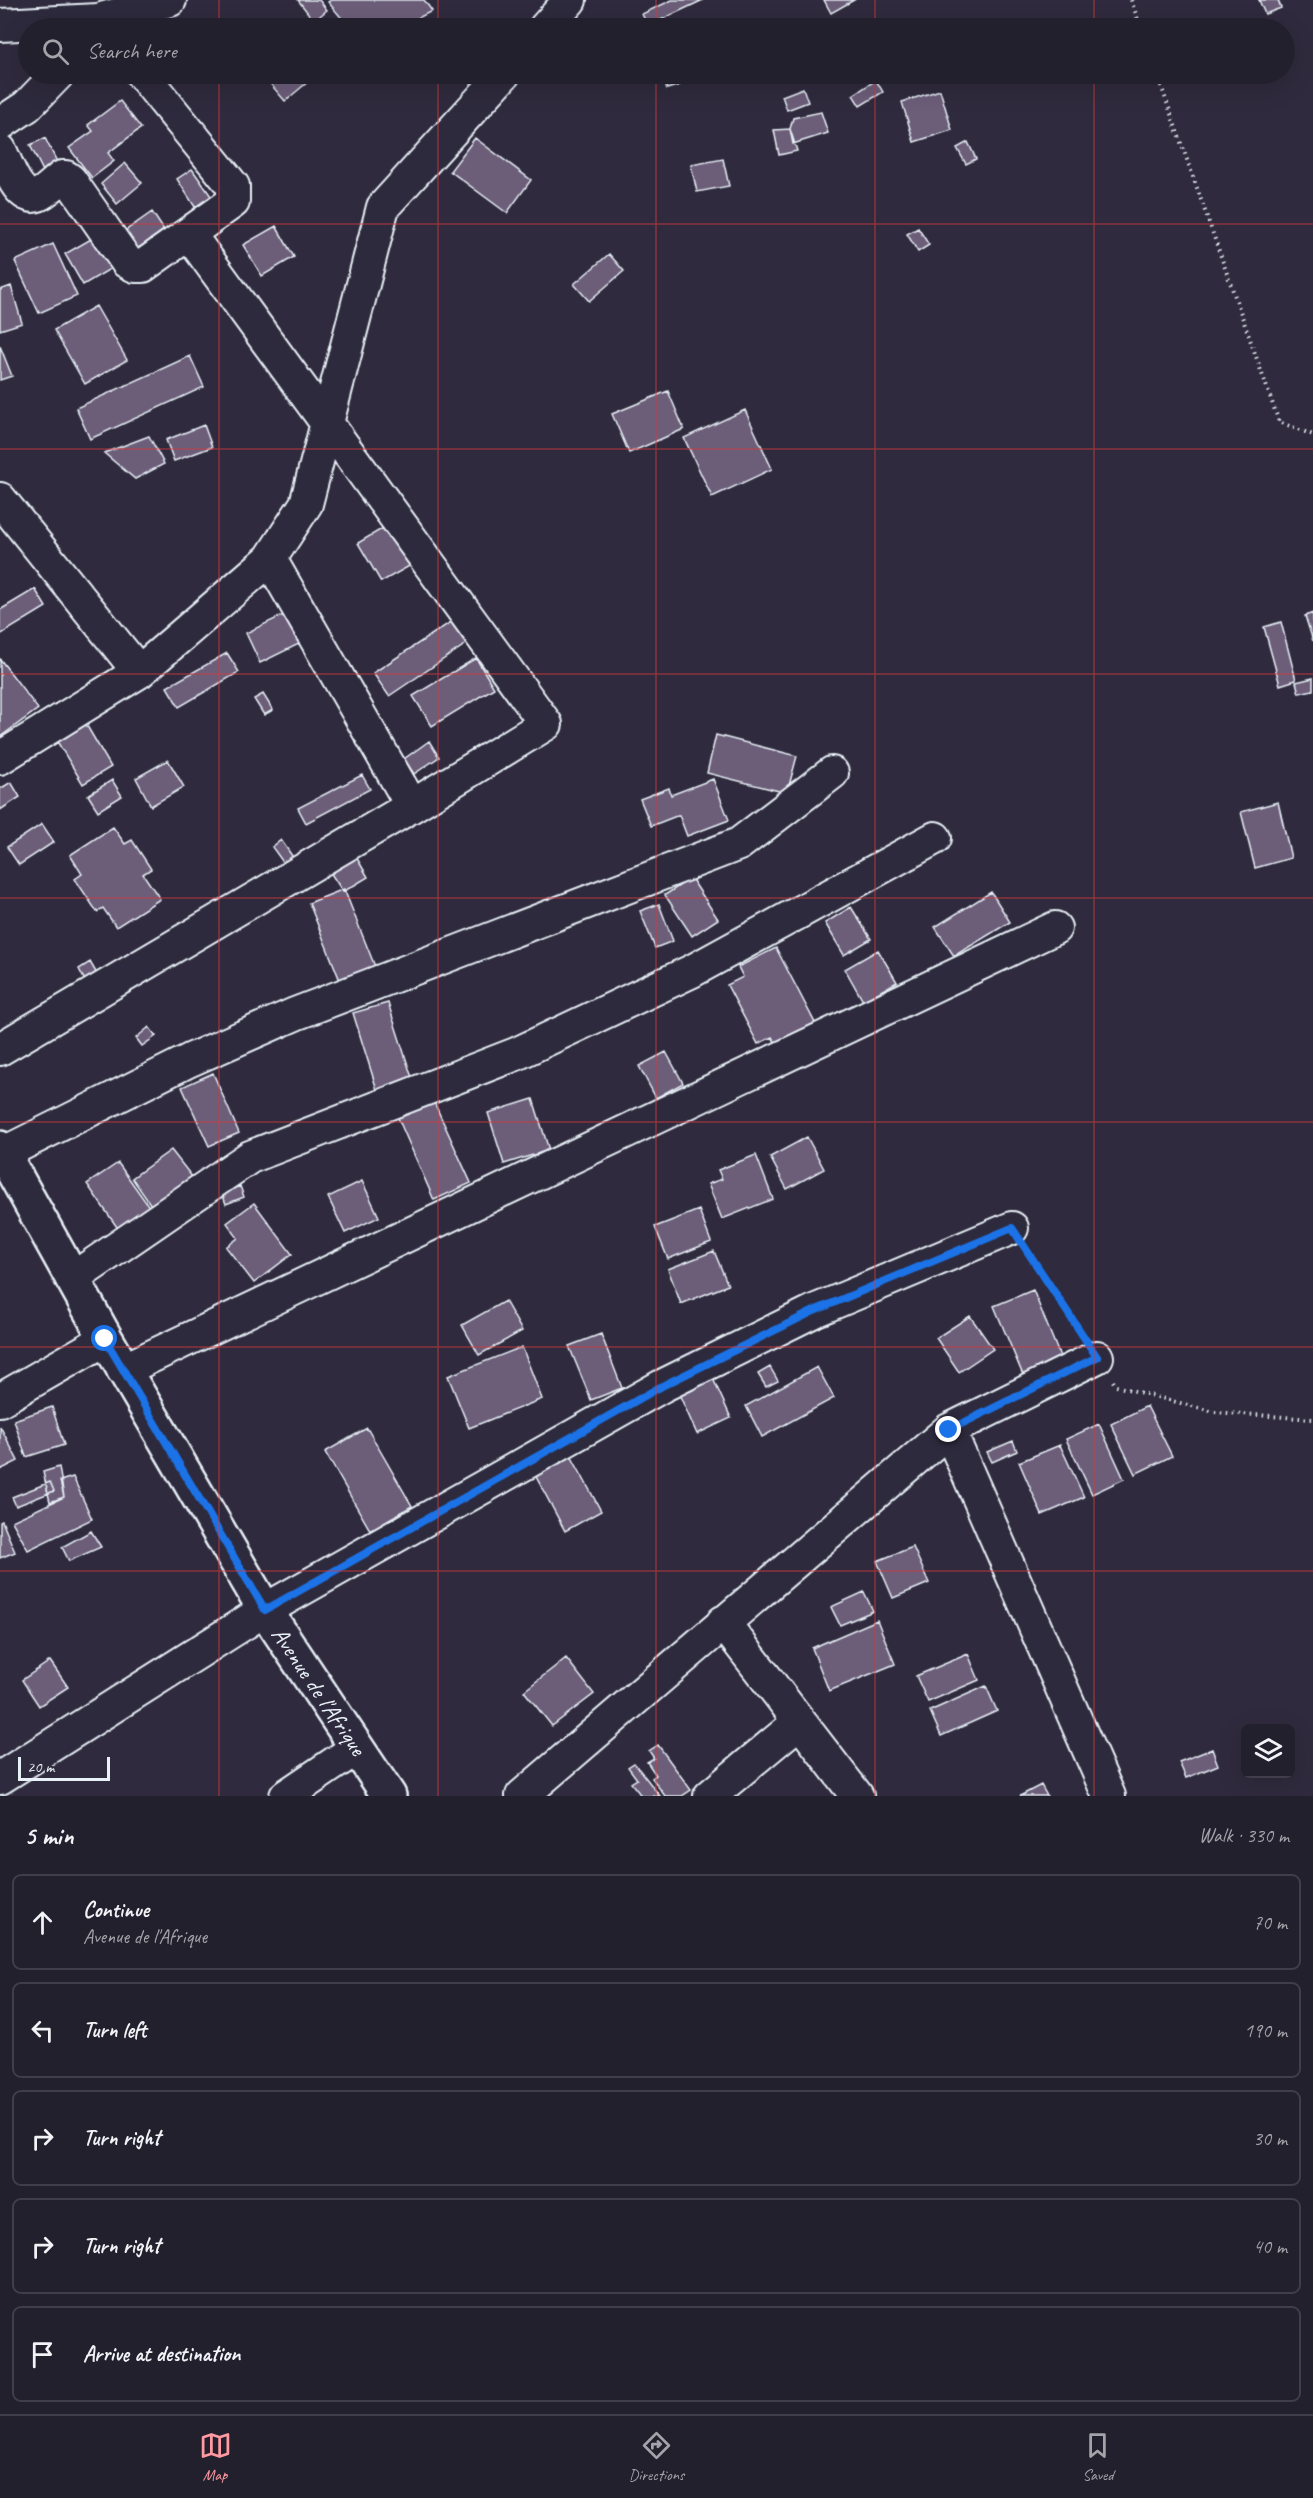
<!DOCTYPE html>
<meta charset="utf-8">
<style>
body{margin:0;font-family:Caveat,sans-serif;background:#2f2d3a;color:#f1f3f6}
.controls{position:absolute;right:18px;bottom:18px;display:grid;overflow:hidden;border-radius:9px;box-shadow:0 6px 24px #0002}
.controls button{width:54px;height:54px;display:grid;place-items:center;padding:0;border:0;border-bottom:2px solid #403e4a;background:#23202e;color:#f1f3f6;font:30px sans-serif}
.scale{position:absolute;left:18px;bottom:15px;width:92px;box-sizing:border-box;padding-left:6px;border:3px solid #e8f1f8;border-top:0;font-size:16px;line-height:21px;white-space:nowrap;color:#e8f1f8;-webkit-text-stroke:4px #2f2a3d;paint-order:stroke}
.stop{position:absolute;width:18px;height:18px;margin:-14px;border:4px solid #1a73e8;border-radius:50%;background:#fff}
.stop.end{background:#1a73e8;border-color:#fff;box-shadow:0 2px 6px #0008}
.list{margin:0;padding:0;list-style:none}
h2{display:flex;justify-content:space-between;align-items:center;height:78px;margin:0;padding:0 24px;font-size:26px}
h2 small{font-size:20px;font-weight:400;color:#a3a3aa}
.list li{display:grid;grid-template-columns:39px 1fr auto;gap:18px;align-items:center;box-sizing:border-box;height:96px;margin:0 12px 12px;padding:0 12px;border:2px solid #403e4a;border-radius:9px}
.list b{display:block;font-size:22px;white-space:nowrap}
.list p{margin:0;font-size:20px;white-space:nowrap;color:#a3a3aa}
.list em{font-size:20px;font-style:normal;color:#a3a3aa}
.icon{flex:none;width:33px;height:33px;fill:none;stroke:currentColor;stroke-width:2;stroke-linecap:round;stroke-linejoin:round}
.map{position:relative;flex:none;width:1313px;height:1796px;overflow:hidden}
.search{position:absolute;background:#23202e;box-shadow:0 6px 24px #0002;left:18px;right:18px;top:18px;height:66px;display:flex;align-items:center;gap:15px;box-sizing:border-box;padding:0 21px;border-radius:33px;color:#a3a3aa;font-size:22px}
.sheet{height:618px;background:#23202e}
nav{display:flex;justify-content:space-around;align-items:center;box-sizing:border-box;height:84px;border-top:2px solid #403e4a;background:#23202e;font-size:16px;color:#a3a3aa}
nav a{display:grid;justify-items:center;gap:3px}
nav .on{color:#ff9aa2}
.map>svg:first-child{display:block}
.building{fill:#6c5d79;stroke:#e8f1f8;stroke-width:1.5}
.lines{fill:none;stroke-linecap:round;stroke-linejoin:round}
.minor-casing{stroke:#e8f1f8;stroke-width:36}
.secondary-casing{stroke:#e8f1f8;stroke-width:38}
.path{stroke:#e8f1f8;stroke-width:4;stroke-dasharray:1.5 4.5;stroke-linecap:butt}
.minor{stroke:#2f2a3d;stroke-width:32}
.secondary{stroke:#2f2a3d;stroke-width:33}
.route{stroke:#1a73e8;stroke-width:8}
.grid{fill:none;stroke:#d83c3d;stroke-width:1.5;stroke-opacity:0.55}
.labels{text-anchor:middle;stroke-width:5;stroke-linejoin:round;paint-order:stroke}
.street-label{font-size:24px;fill:#e8f1f8;stroke:#2f2a3d}
</style>
<div class="map">
<svg width="1313" height="1796" viewBox="0 0 1313 1796">
<rect width="100%" height="100%" fill="#2f2a3d"/>
<filter id="ink" filterUnits="userSpaceOnUse"><feTurbulence type="fractalNoise" baseFrequency=".0167" numOctaves="2"/><feDisplacementMap in="SourceGraphic" scale="12" xChannelSelector="R" yChannelSelector="G"/><feConvolveMatrix kernelMatrix="1 2 1 2 8 2 1 2 1" color-interpolation-filters="sRGB"/></filter>
<g filter="url(#ink)">
<path class="building" d="M298 0H319L327 10 314 21Z
M331 0H424L432 11 398 28H350L328 2Z
M672 0H703L648 26 642 14Z
M824 0H854L831 13Z
M1259 0H1278L1281 8 1265 14Z
M262 74H313L315 76 285 101Z
M665 74H676L680 85 667 89 661 75Z
M876 80 883 92 860 106 853 95Z
M803 88 808 102 787 110 782 96Z
M940 90 952 130 914 142 902 102Z
M120 101 141 128 108 153 114 161 92 178 69 148 93 131 88 125Z
M821 112 828 133 793 144 790 129 793 118Z
M790 129 797 151 779 155 774 130Z
M45 138 58 164 43 171 30 145Z
M475 138 531 180 507 213 450 171Z
M968 142 976 159 966 164 957 148Z
M723 159 729 186 697 192 691 165Z
M125 163 142 183 117 204 101 184Z
M192 169 211 196 195 207 177 179Z
M152 212 164 230 137 249 125 231Z
M276 226 294 257 262 276 243 245Z
M918 228 929 245 918 252 907 234Z
M98 235 115 266 83 285 65 254Z
M53 244 77 296 39 313 15 261Z
M609 254 624 271 589 301 574 284Z
M11 286 22 323 0 330V290Z
M96 306 127 360 85 384 54 330Z
M0 346 12 376 0 380Z
M190 356 204 387 90 439 76 408Z
M668 391 684 429 629 453 612 414Z
M745 410 772 469 712 497 684 438Z
M204 425 212 447 174 461 166 440Z
M149 436 164 464 135 479 104 453Z
M390 524 413 564 381 582 358 543Z
M35 589 46 607 0 635V610Z
M290 612 305 641 260 663 246 633Z
M1313 613V641L1305 616Z
M460 616 475 638 389 696 373 673Z
M1281 622 1296 680 1280 685 1264 627Z
M227 653 239 672 179 707 167 687Z
M476 658 494 688 432 726 413 696Z
M0 659 38 709 0 737Z
M1313 678V690L1299 693 1296 682Z
M263 694 273 710 264 715 254 699Z
M84 721 111 767 83 784 55 738Z
M716 735 797 756 787 793 707 773Z
M429 741 439 757 414 774 404 759Z
M168 760 184 787 151 806 136 778Z
M362 775 370 789 306 823 298 808Z
M713 779 729 820 687 836 679 815 651 826 640 799 669 788 671 795Z
M112 780 122 796 98 811 88 795Z
M11 782 20 797 0 810V789Z
M1278 802 1291 858 1255 868 1241 812Z
M42 824 54 842 19 865 7 847Z
M113 827 125 844 132 840 151 869 143 874 160 899 116 927 103 908 97 912 75 879 82 874 70 855Z
M281 840 299 866 290 872 272 847Z
M352 850 368 877 343 892 326 866Z
M691 878 718 919 692 936 665 895Z
M344 889 376 969 341 983 309 903Z
M991 892 1010 922 954 956 935 927Z
M659 904 673 941 655 948 640 911Z
M851 907 871 939 844 955 825 923Z
M776 948 815 1023 776 1043 772 1037 758 1044 727 985 743 977 738 967Z
M878 950 897 982 863 1001 845 969Z
M90 962 97 974 85 981 79 969Z
M388 1003 413 1081 378 1093 353 1013Z
M149 1027 156 1036 142 1046 136 1038Z
M666 1052 683 1083 656 1098 639 1066Z
M213 1073 239 1133 209 1146 182 1087Z
M533 1099 549 1150 504 1164 488 1113Z
M434 1102 471 1183 434 1200 398 1118Z
M807 1137 824 1169 787 1189 770 1157Z
M171 1150 193 1178 153 1208 132 1178Z
M756 1155 773 1199 722 1219 708 1184 722 1179 718 1170Z
M118 1163 150 1208 119 1230 87 1184Z
M362 1181 379 1217 345 1233 328 1197Z
M240 1186 244 1197 226 1204 222 1193Z
M254 1203 292 1254 254 1283 226 1247 238 1238 227 1223Z
M699 1210 711 1242 668 1259 655 1227Z
M714 1251 728 1285 681 1304 668 1269Z
M1033 1290 1061 1359 1023 1375 994 1306Z
M505 1301 522 1331 479 1355 462 1325Z
M970 1316 993 1349 959 1372 936 1338Z
M601 1334 622 1388 591 1400 569 1346Z
M522 1347 542 1399 469 1428 448 1376Z
M770 1367 778 1381 766 1387 758 1374Z
M817 1367 834 1398 762 1437 746 1406Z
M709 1370 731 1418 697 1434 675 1385Z
M1147 1406 1172 1456 1135 1474 1111 1424Z
M52 1407 64 1445 26 1457 14 1420Z
M1099 1424 1124 1479 1092 1494 1066 1439Z
M0 1426 18 1461 0 1470Z
M367 1428 412 1506 370 1530 325 1452Z
M1013 1441 1017 1451 992 1462 987 1452Z
M1060 1445 1084 1497 1042 1515 1019 1462Z
M569 1452 601 1511 565 1531 533 1471Z
M59 1467 64 1497 50 1502 43 1472Z
M73 1477 92 1519 28 1550 12 1521 64 1497 60 1481Z
M50 1482 54 1491 16 1506 12 1497Z
M2 1521 15 1552 0 1558V1522Z
M91 1531 101 1547 69 1561 62 1547Z
M913 1547 929 1583 893 1598 877 1561Z
M864 1592 873 1611 840 1625 831 1607Z
M877 1620 895 1664 829 1691 812 1648Z
M968 1654 979 1680 928 1702 916 1676Z
M566 1658 594 1694 552 1726 524 1691Z
M50 1661 68 1687 39 1706 22 1680Z
M986 1686 997 1711 941 1736 930 1711Z
M658 1745 691 1790 682 1796H665L652 1778 656 1775 647 1762 654 1758 649 1751Z
M1212 1749 1218 1765 1186 1778 1179 1762Z
M634 1763 660 1796H637L640 1794 631 1783 637 1779 628 1767Z
M1041 1785 1047 1796H1020Z"/>
<g class="lines">
<g class="minor-casing">
<path id="minor" d="M0 25 98 20 170 0
M545 28 570 0
M0 124 27 106 58 74
M0 150C7 163 18 202 38 195 46 192 55 182 62 177H66L70 180 127 262 135 266H143L233 202V186L142 74
M0 499 139 672
M270 559 412 806
M0 758 139 672 270 559 306 504 383 207 504 74
M0 1049 412 806 546 724 189 234
M0 1155 190 1060 295 1014 739 844 832 773
M72 1279 250 1157 516 1054 692 971 935 838
M123 1370 1055 928
M0 1400 106 1339
M949 1430 1109 1796
M723 1622 857 1796
M0 1778 265 1610 662 1386 814 1311 1012 1228
M286 1796 357 1748
M522 1796 949 1430 1097 1357
M710 1796 799 1722"/>
</g>
<g class="secondary-casing">
<path id="secondary" d="M0 1148 106 1339 265 1610 389 1796"/>
</g>
<path class="path" d="M1131 0 1141 28
M1157 74 1279 422 1313 435
M1029 1254 1081 1333
M1113 1381 1116 1386 1214 1412 1313 1419"/>
<use href="#minor" class="minor"/>
<use href="#secondary" class="secondary"/>
</g>
</g>
<g class="lines" filter="url(#ink)">
<path class="route" d="M105 1339 265 1610 662 1386 814 1311 1012 1228 1097 1357 949 1430"/>
</g>
<path class="grid" d="M219 0V28M438 0V28M656 0V28M875 0V28M1094 0V28M219 74V1796M438 74V1796M656 74V1796M875 74V1796M1094 74V1796M0 224H1313M0 449H1313M0 674H1313M0 898H1313M0 1122H1313M0 1347H1313M0 1571H1313"/>
<g class="labels">
<g class="street-label">
<text transform="translate(319 1691) rotate(56)" y="8">Avenue de l'Afrique</text>
</g>
</g>
</svg>
<div class="controls">
<button><svg class="icon" aria-label="layers" viewBox="0 0 24 24"><path d="M12 4l9 5-9 5-9-5zM3 14l9 5 9-5"/></svg></button>
</div>
<div class="scale">20 m</div>
<div class="stop" style="left:105px;top:1339px"></div>
<div class="stop end" style="left:949px;top:1430px"></div>
<div class="search"><svg class="icon" aria-label="search" viewBox="0 0 24 24"><circle cx="10" cy="10" r="6"/><path d="M15 15l6 6"/></svg>Search here</div>
</div>
<section class="sheet">
<h2>5 min<small>Walk · 330 m</small></h2>
<ul class="list">
<li><svg class="icon" aria-label="ahead" viewBox="0 0 24 24"><path d="M12 20V5M6 11l6-6 6 6"/></svg><div><b>Continue</b><p>Avenue de l'Afrique</p></div><em>70 m</em></li>
<li><svg class="icon" aria-label="left" viewBox="0 0 24 24"><path d="M17 20v-9H6M10 6l-5 5 5 5"/></svg><div><b>Turn left</b></div><em>190 m</em></li>
<li><svg class="icon" aria-label="right" viewBox="0 0 24 24"><path d="M7 20v-9h11M14 6l5 5-5 5"/></svg><div><b>Turn right</b></div><em>30 m</em></li>
<li><svg class="icon" aria-label="right" viewBox="0 0 24 24"><path d="M7 20v-9h11M14 6l5 5-5 5"/></svg><div><b>Turn right</b></div><em>40 m</em></li>
<li><svg class="icon" aria-label="arrive" viewBox="0 0 24 24"><path d="M6 21V4h12l-3 4 3 4H6"/></svg><div><b>Arrive at destination</b></div></li>
</ul>
</section>
<nav>
<a class="on"><svg class="icon" aria-label="map" viewBox="0 0 24 24"><path d="M3 6l6-2 6 2 6-2v14l-6 2-6-2-6 2zM9 4v14M15 6v14"/></svg>Map</a>
<a><svg class="icon" aria-label="directions" viewBox="0 0 24 24"><path d="M12 3l9 9-9 9-9-9zM9 14v-3h6M13 9l2 2-2 2"/></svg>Directions</a>
<a><svg class="icon" aria-label="saved" viewBox="0 0 24 24"><path d="M7 4h10v16l-5-4-5 4z"/></svg>Saved</a>
</nav>
